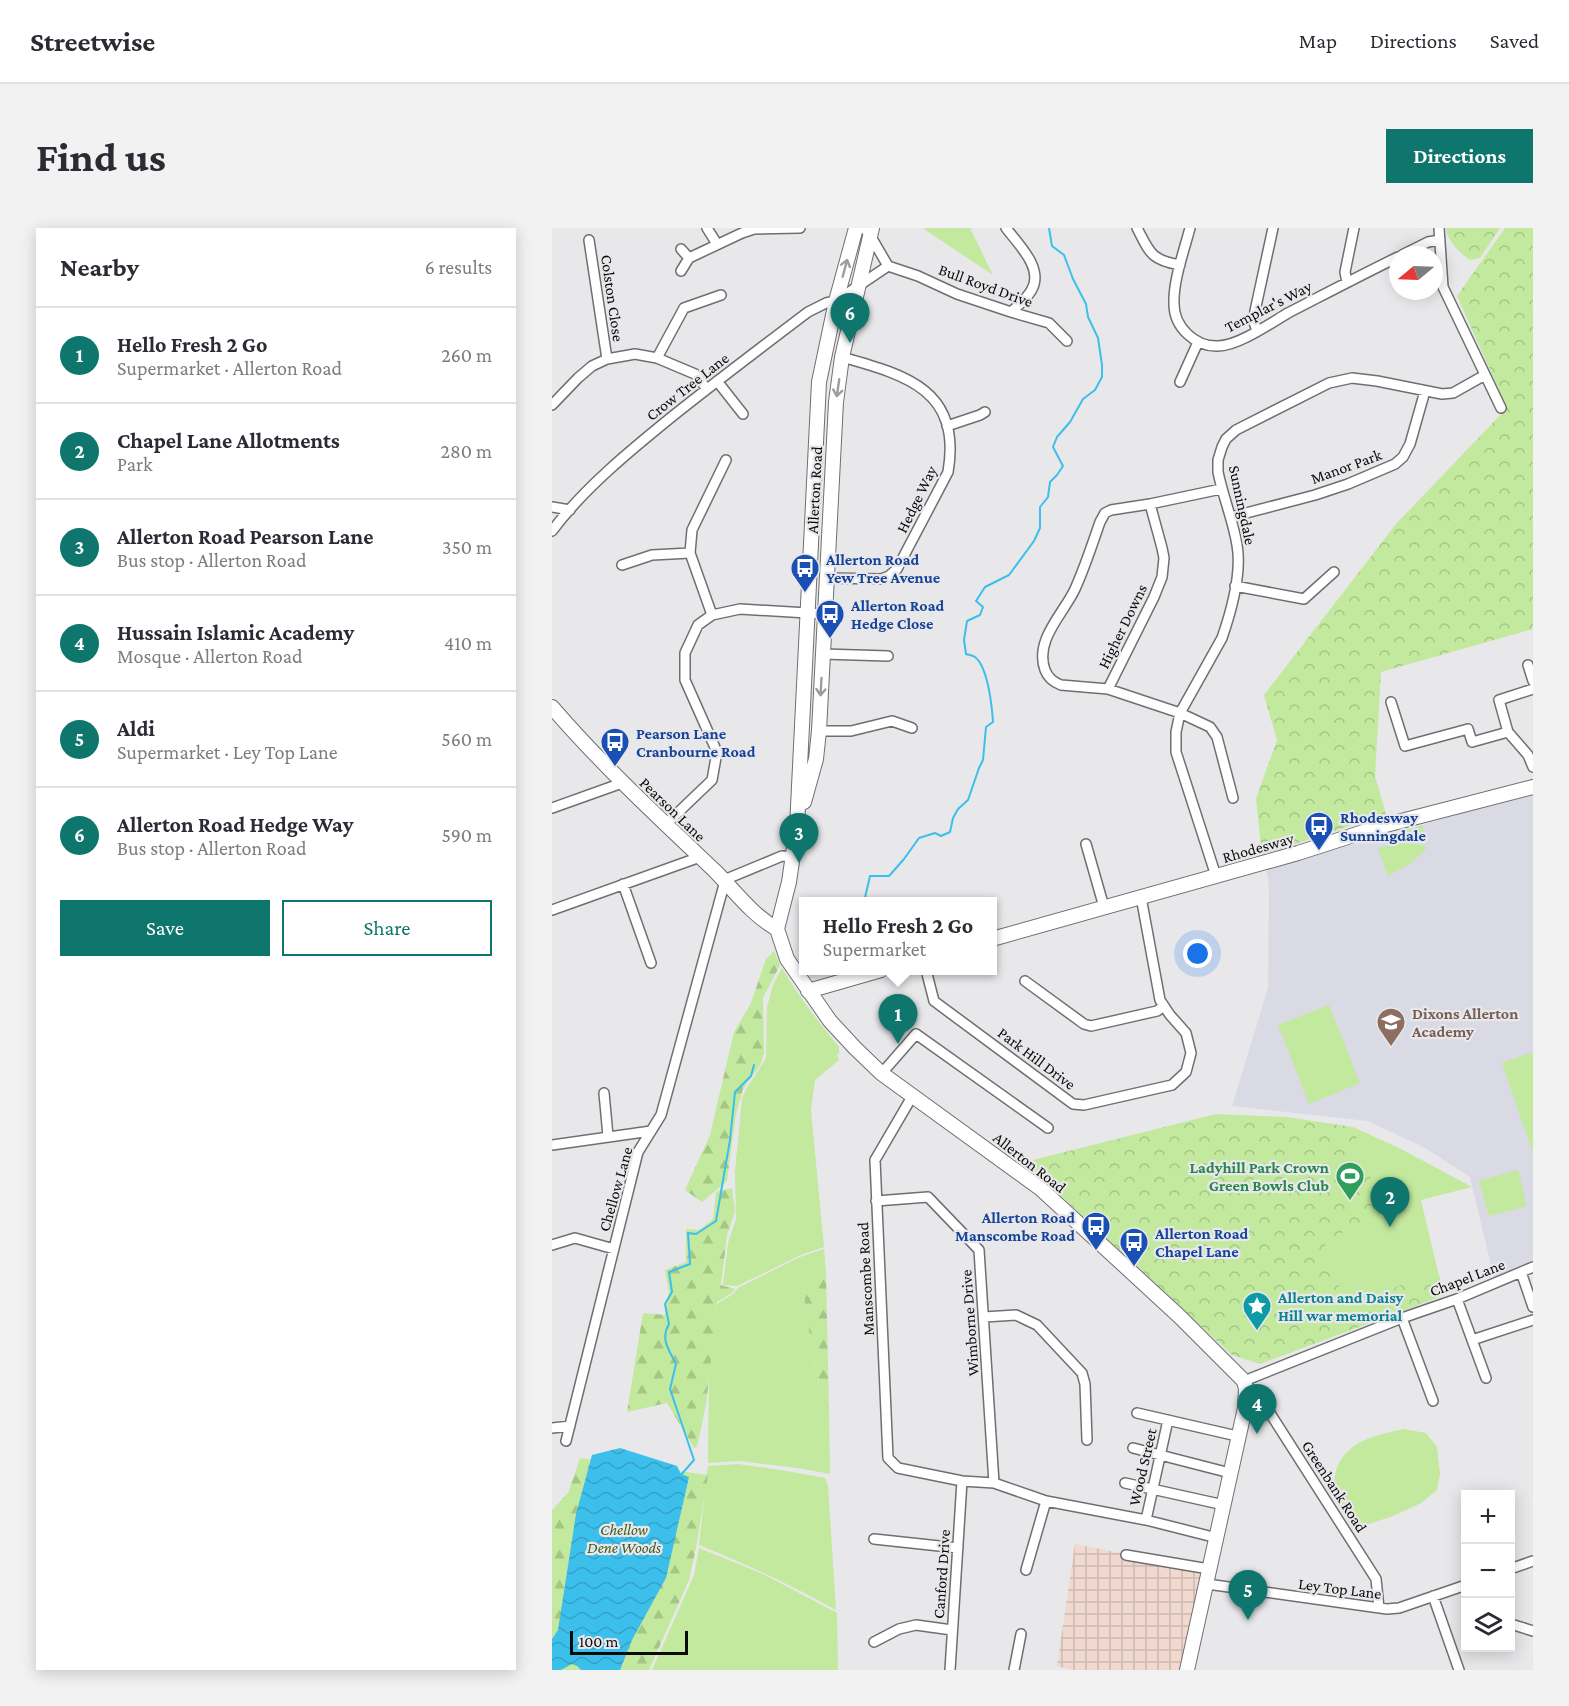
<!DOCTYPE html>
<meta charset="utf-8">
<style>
body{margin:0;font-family:"Crimson Pro",serif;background:#f2f2f3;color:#2b2b33}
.controls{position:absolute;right:18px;bottom:18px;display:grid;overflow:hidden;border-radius:0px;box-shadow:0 3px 15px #0003}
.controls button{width:54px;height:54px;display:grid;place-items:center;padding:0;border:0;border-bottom:2px solid #e1e1e2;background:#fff;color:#2b2b33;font:30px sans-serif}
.compass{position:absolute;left:837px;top:18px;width:54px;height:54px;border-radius:50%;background:#fff;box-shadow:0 3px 15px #0003;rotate:251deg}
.scale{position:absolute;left:18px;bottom:15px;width:118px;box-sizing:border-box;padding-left:6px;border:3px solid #0b0b0c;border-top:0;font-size:16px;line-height:21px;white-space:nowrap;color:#0b0b0c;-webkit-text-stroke:4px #e8e8eb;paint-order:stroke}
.you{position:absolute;left:646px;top:726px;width:21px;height:21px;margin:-15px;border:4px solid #fff;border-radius:50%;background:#1a73e8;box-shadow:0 0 0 9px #1a73e833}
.badge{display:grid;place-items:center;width:39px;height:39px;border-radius:50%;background:#0f766e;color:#fff;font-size:20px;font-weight:700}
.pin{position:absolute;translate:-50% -50px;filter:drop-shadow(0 2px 3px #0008)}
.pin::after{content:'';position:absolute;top:32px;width:21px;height:18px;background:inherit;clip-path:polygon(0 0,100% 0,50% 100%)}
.popup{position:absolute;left:247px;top:669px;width:198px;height:78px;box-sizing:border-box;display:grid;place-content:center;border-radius:0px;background:#fff;filter:drop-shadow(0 2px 4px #0005);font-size:20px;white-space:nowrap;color:#7c7c81}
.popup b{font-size:22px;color:#2b2b33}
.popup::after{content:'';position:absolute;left:50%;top:100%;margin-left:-12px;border:12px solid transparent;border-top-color:#fff}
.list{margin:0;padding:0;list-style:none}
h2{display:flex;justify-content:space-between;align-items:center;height:78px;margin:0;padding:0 24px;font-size:26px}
h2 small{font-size:20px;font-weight:400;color:#7c7c81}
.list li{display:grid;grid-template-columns:39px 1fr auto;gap:18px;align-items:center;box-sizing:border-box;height:96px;padding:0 24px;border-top:2px solid #e1e1e2}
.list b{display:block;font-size:22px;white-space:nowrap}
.list p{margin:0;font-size:20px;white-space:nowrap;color:#7c7c81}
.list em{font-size:20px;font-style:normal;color:#7c7c81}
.actions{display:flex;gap:12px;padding:18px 24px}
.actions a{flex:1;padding:14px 0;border:2px solid #0f766e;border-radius:0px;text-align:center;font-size:21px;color:#0f766e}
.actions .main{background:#0f766e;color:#fff}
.icon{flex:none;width:33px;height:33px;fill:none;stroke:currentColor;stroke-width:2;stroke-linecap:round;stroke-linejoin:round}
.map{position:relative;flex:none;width:981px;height:1442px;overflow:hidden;border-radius:0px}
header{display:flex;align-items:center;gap:36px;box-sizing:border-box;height:84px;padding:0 30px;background:#fff;border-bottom:2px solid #e1e1e2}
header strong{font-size:28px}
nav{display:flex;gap:33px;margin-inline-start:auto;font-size:21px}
.intro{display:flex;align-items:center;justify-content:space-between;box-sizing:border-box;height:144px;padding:0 36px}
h1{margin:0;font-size:42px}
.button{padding:15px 27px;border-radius:0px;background:#0f766e;color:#fff;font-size:21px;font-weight:700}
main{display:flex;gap:36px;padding:0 36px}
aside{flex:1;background:#fff;border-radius:0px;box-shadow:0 3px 15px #0003}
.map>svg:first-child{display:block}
.built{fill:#dadae4}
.industrial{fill:url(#industrial-grid)}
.green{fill:#c2e99d}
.forest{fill:url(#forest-firs)}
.park{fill:url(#park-crowns)}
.water{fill:url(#water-waves)}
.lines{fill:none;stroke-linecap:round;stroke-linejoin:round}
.stream{stroke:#3cbfeb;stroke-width:2}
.street-casing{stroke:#6f6f71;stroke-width:12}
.secondary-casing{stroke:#6f6f71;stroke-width:16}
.street{stroke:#fff;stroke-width:9}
.secondary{stroke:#fff;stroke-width:14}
.oneway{stroke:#9d9d9e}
.labels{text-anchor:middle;stroke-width:4.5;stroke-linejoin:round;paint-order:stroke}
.street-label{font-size:16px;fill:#0b0b0c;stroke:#e8e8eb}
.transit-label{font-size:16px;font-weight:bold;fill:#164399;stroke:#e8e8eb;text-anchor:start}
.education-label{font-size:16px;font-weight:bold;fill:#785e54;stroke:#e8e8eb;text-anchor:start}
.leisure-label{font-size:16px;font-weight:bold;fill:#27864d;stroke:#e8e8eb;text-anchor:end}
.culture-label{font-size:16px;font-weight:bold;fill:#0d838f;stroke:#e8e8eb;text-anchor:start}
.park-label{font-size:16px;font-style:italic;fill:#415d21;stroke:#e8e8eb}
</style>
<header>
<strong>Streetwise</strong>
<nav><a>Map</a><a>Directions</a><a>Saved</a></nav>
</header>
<div class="intro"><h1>Find us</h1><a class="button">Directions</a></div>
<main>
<aside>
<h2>Nearby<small>6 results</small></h2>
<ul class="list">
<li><span class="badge">1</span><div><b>Hello Fresh 2 Go</b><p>Supermarket · Allerton Road</p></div><em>260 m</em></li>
<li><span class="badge">2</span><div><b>Chapel Lane Allotments</b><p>Park</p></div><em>280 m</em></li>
<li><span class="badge">3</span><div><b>Allerton Road Pearson Lane</b><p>Bus stop · Allerton Road</p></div><em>350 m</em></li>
<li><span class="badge">4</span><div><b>Hussain Islamic Academy</b><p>Mosque · Allerton Road</p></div><em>410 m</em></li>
<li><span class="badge">5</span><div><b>Aldi</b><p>Supermarket · Ley Top Lane</p></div><em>560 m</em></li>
<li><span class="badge">6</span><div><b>Allerton Road Hedge Way</b><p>Bus stop · Allerton Road</p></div><em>590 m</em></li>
</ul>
<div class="actions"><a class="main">Save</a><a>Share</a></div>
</aside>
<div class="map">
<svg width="981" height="1442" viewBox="0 0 981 1442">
<defs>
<pattern id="industrial-grid" width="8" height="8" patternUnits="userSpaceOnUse" patternTransform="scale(1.5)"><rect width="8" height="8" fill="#f1d9cf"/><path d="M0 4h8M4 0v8" fill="none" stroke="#cdb9b1"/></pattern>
<pattern id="forest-firs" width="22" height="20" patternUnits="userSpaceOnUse" patternTransform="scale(1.5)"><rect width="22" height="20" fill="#c2e99d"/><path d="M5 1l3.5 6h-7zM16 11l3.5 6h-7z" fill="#a5c686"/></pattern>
<pattern id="park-crowns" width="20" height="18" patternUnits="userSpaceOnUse" patternTransform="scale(1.5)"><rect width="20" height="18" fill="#c2e99d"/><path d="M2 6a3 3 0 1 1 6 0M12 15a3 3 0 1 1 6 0" fill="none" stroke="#a5c686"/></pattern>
<pattern id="water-waves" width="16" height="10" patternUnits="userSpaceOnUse" patternTransform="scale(1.5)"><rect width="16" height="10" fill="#3cbfeb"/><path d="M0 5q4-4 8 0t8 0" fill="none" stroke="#33a3c8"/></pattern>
</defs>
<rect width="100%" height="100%" fill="#e8e8eb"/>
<path class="built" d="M981 564V1033L942 1050 918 949 873 920 816 893 680 878 716 760 717 658 714 639 827 610Z"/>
<path class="industrial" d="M523 1316 654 1342 630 1442H520L505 1438Z"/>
<path class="green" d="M373 0H418L441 47 372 1Z
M870 597 874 609 871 613 848 612 827 615 823 611Z
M851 615 866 616 873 618 874 621 858 636 836 648 826 620Z
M230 740C247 769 266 794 287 819V825L285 827 287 832 263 852 259 882 272 1019 249 1027 185 1058 171 1057 176 1015 184 991 183 943 190 871 193 863 214 830 215 779 221 757Z
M777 777 808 855 757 876 726 797Z
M981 824V925L950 835Z
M801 899 849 921 920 959 869 972 886 1044 793 1077 772 1013 830 986Z
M966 942 975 978 937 988 927 953Z
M272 1021 274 1045 262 1049 250 1050 255 1092 269 1167 277 1182 278 1246 246 1240 187 1233 156 1235 157 1127 165 1076 181 1066 186 1060 248 1029Z
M851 1201 874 1205 885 1219 888 1246 885 1262 869 1275 841 1288 814 1297C810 1295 804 1293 801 1291 776 1271 776 1237 802 1218 817 1208 834 1205 851 1201Z
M186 1236 229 1242 273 1250 276 1257 284 1382C239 1357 194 1336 147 1317L156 1238Z
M147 1320 211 1346 285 1385 286 1442H100L142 1347Z"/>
<path class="forest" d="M222 723 228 737 211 770 212 826 208 837 191 861 184 886 175 953 150 974 133 962 158 907 182 804 199 775 214 731Z
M180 960 183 984 175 1007 169 1057 183 1061 180 1065 165 1074 154 1177 145 1219 142 1220 115 1175 75 1184 91 1085 113 1087 117 1063 113 1042 134 1034V1001L147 1002 161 991 164 964Z
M274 1045V1046L277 1182 269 1167 255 1092 250 1049H262Z
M28 1230 156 1247 144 1320 137 1352 97 1442H0V1282L16 1265Z"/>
<path class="park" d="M894 0H948L928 30 918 32C908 25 895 13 894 0Z
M953 0H981V401L829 444 823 548 834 586 710 627 704 571 725 512 712 467 844 296 955 180 905 68Z
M664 886 734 889 801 899 831 986 772 1013 793 1077 886 1044 893 1067 708 1136 680 1127 473 934Z"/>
<path class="water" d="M68 1220 125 1238 129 1246 137 1249 114 1350 80 1412 68 1442H29L25 1438 20 1436 9 1442H0V1411L6 1402 24 1286 40 1227Z"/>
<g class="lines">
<path class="stream" d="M312 674 318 648H337L352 631 367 610 383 605 389 608 398 604 401 590 406 581 416 572 427 540 431 532 434 499 441 494C440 479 436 439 423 429 420 427 417 427 414 426L412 412 415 393 428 387 431 379 424 373 433 359 457 347 482 313 488 300V279L496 269 498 254 505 247 511 238 501 219 505 209 518 194 531 171 543 162 550 149V137L546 110 536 89 534 76 521 51 512 27 500 18 497 0
M128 1248 142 1232 118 1161 124 1136C117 1122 108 1111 117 1096L113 1076 120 1064 117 1044 138 1036 136 1005 144 1006 164 993 178 912 183 864 199 848 202 837"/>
<g class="street-casing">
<path id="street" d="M155 0 165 16
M312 0 318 7 336 38 366 48 405 66 459 84 497 95 515 113
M454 0C466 16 493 41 479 63 474 71 466 78 459 84
M585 0C598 25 599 32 628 37
M638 0C632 23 621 53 622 76 622 99 643 119 666 118 686 118 719 95 736 85 773 66 809 47 846 29
M887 0 891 59 949 180
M37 12 55 131
M129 21 137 30
M850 27 876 14 888 12
M129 43 137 30 190 5 202 1 248 0
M795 54 793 44 802 0
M705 103 702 94 703 83 721 0
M105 130 132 80 169 67
M165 153 191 186
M628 154 646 114
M0 177 26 150 40 138 55 131 83 126 105 130 143 146 155 161
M395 198 428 187 433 184
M669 261 598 276 559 282 553 285 548 294C540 317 533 339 523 361 512 385 482 412 493 442 496 450 501 454 509 457L556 461 628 485 658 499 665 509 681 570
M0 279 18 282
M679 289 763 267 796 256 843 236 851 229 858 216 873 163
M0 303C32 260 80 221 122 187 166 152 211 118 256 84L274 75 284 73 336 38
M70 337 100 327 138 325
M274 350 329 351 337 348 345 341 396 244C410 162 354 147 290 129
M683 358 752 371 782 344
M160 387 138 325 140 302 174 232
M271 426 336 428
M976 437 981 453
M556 461 602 369 610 349 612 330 610 320 598 276
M981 461 947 472 956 504 976 527 981 539
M839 474 853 518 916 501 920 514 956 504
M267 503H299L340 493 360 500
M0 580 70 555
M114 596 160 552 165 524 133 452V425L146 397 160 387 188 381 272 386
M534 616 552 679
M664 648 624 524V504L628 485 670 410C679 384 690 345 685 317 681 292 671 269 666 244V232L670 219 674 211 684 202 777 155 800 150 825 153 890 166 901 165 933 147
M172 652 230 628 241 629
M71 656 99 735
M0 682 148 629
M374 742 382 773 521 876 532 877 620 857 634 844 639 825 634 805 618 787 608 772 589 669
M473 753 532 796 539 798 605 783 612 778
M330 845 364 806 496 900
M52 865 56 908
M361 867 323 932 336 1230 346 1240 410 1253 442 1255 494 1273 594 1292 665 1310
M0 917 99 903
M324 973 376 969 427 1022 442 1255
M0 1017 23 1010 62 1021
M969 1044 981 1079
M905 1071 934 1150
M432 1089 464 1087 485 1097 530 1145 533 1156 535 1212
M850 1090 881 1173
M920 1112 981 1092
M692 1153 850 1090 905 1071 981 1039
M694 1167 703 1168 709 1171 824 1351 827 1380
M585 1185 685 1208
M0 1200 18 1198
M14 1213 86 924 109 887 173 653
M581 1220 678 1245
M573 1255 672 1277
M594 1292 616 1192
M322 1311 406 1320
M574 1327 657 1341
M958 1341 981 1333
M474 1342 494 1273
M655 1356 835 1381 847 1380 914 1357
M881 1368 907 1442
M962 1397 981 1403
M322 1414 347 1401 364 1397 400 1402
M398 1442 410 1253
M462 1442 469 1406"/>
</g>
<g class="secondary-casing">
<path id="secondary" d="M304 0 284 73 267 154 245 599 237 654 225 701 235 731 278 793 303 820 329 845 489 961 627 1088 692 1153 694 1161 693 1180 635 1442
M0 479C50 537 106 589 162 642 182 662 200 687 225 701
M252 574 264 531 267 503 284 174 290 129 320 0
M440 711 746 625 830 598 981 559
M256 763 329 742"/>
</g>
<use href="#street" class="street"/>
<use href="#secondary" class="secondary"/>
</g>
<defs><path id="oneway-shaft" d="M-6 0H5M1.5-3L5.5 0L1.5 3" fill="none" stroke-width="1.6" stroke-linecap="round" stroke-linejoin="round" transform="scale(1.5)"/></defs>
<g class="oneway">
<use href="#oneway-shaft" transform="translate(293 40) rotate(-75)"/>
<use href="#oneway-shaft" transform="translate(286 160) rotate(98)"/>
<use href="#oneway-shaft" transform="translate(269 459) rotate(93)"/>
</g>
<defs>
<g id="bus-pin" transform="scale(1.5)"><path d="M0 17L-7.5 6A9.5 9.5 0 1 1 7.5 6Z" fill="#1a4fb4" stroke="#e8e8eb"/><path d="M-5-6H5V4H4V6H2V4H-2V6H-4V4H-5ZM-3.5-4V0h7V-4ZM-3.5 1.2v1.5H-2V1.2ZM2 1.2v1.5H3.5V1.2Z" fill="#fff"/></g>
<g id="school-pin" transform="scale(1.5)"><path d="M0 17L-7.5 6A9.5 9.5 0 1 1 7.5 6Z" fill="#8d6e63" stroke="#e8e8eb"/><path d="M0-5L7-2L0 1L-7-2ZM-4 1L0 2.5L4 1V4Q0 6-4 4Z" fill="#fff"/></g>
<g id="stadium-pin" transform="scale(1.5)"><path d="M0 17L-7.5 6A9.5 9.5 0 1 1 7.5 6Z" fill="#2e9e5b" stroke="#e8e8eb"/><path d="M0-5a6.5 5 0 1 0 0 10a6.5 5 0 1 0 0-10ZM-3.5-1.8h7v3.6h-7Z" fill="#fff"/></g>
<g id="sight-pin" transform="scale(1.5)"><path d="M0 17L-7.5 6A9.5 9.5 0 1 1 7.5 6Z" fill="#0f9aa8" stroke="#e8e8eb"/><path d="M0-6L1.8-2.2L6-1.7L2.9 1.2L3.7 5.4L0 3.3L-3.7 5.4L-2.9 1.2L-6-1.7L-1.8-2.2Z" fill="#fff"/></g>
</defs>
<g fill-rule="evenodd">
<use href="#bus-pin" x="253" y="340"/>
<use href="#bus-pin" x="278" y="386"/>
<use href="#bus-pin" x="63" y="514"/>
<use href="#bus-pin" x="767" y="598"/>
<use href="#school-pin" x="839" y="794"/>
<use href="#stadium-pin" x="798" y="948"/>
<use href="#bus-pin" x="544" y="998"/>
<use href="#bus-pin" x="582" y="1014"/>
<use href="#sight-pin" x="705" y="1078"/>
</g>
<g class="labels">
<g class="street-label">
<text transform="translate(434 57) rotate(20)" y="6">Bull Royd Drive</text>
<text transform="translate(61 70) rotate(82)" y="6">Colston Close</text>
<text transform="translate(716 78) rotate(-27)" y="6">Templar's Way</text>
<text transform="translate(135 158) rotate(-38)" y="6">Crow Tree Lane</text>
<text transform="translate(794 238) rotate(-20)" y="6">Manor Park</text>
<text transform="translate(262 262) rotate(-87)" y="6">Allerton Road</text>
<text transform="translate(364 271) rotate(-64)" y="6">Hedge Way</text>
<text transform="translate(691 277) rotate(78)" y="6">Sunningdale</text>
<text transform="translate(570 398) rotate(-64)" y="6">Higher Downs</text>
<text transform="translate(121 581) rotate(44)" y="6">Pearson Lane</text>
<text transform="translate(706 619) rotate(-16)" y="6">Rhodesway</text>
<text transform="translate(485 830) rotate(37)" y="6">Park Hill Drive</text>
<text transform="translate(478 934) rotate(38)" y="6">Allerton Road</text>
<text transform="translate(63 961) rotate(-74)" y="6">Chellow Lane</text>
<text transform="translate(915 1049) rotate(-21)" y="6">Chapel Lane</text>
<text transform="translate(313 1051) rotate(-93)" y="6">Manscombe Road</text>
<text transform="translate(417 1095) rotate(-94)" y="6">Wimborne Drive</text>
<text transform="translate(590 1239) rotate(-77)" y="6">Wood Street</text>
<text transform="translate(783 1258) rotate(57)" y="6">Greenbank Road</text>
<text transform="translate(389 1346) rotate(-86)" y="6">Canford Drive</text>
<text transform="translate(788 1360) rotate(7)" y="6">Ley Top Lane</text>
</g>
<g class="transit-label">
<text x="274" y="337">Allerton Road<tspan x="274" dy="18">Yew Tree Avenue</tspan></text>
<text x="299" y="383">Allerton Road<tspan x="299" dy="18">Hedge Close</tspan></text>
<text x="84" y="511">Pearson Lane<tspan x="84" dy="18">Cranbourne Road</tspan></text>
<text x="788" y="595">Rhodesway<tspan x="788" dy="18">Sunningdale</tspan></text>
<text x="523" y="995" text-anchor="end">Allerton Road<tspan x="523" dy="18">Manscombe Road</tspan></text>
<text x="603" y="1011">Allerton Road<tspan x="603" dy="18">Chapel Lane</tspan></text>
</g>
<g class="education-label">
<text x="860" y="791">Dixons Allerton<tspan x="860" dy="18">Academy</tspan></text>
</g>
<g class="leisure-label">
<text x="777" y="945">Ladyhill Park Crown<tspan x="777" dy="18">Green Bowls Club</tspan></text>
</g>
<g class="culture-label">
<text x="726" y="1075">Allerton and Daisy<tspan x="726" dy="18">Hill war memorial</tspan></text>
</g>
<g class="park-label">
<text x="72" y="1307">Chellow<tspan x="72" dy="18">Dene Woods</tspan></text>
</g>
</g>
</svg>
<div class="controls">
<button>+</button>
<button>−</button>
<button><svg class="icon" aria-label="layers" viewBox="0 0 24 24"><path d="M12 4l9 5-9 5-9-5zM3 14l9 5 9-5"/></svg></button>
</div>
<svg class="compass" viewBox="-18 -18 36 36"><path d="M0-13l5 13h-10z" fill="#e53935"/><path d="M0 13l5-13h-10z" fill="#7c7c81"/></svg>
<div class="scale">100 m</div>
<div class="you"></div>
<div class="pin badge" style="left:346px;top:816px">1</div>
<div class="popup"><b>Hello Fresh 2 Go</b>Supermarket</div>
<div class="pin badge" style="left:838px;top:999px">2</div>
<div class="pin badge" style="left:247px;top:635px">3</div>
<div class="pin badge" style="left:705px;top:1206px">4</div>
<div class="pin badge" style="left:696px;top:1392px">5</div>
<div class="pin badge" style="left:298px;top:115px">6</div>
</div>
</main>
